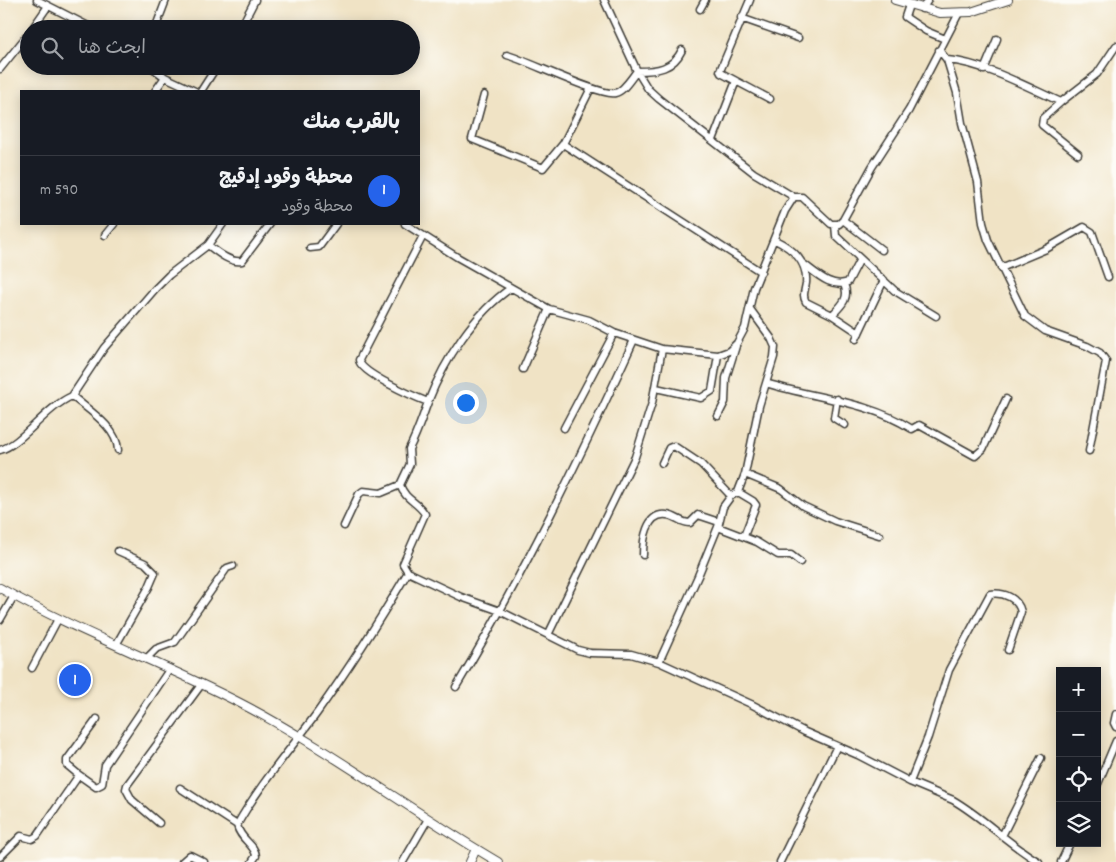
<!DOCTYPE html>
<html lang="ar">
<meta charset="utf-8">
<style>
body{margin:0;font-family:Dekko,"Playpen Sans Arabic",sans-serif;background:#20242c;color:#f1f3f6;direction:rtl}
.controls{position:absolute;right:15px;bottom:15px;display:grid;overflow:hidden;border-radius:0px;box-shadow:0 2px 12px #0003}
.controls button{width:45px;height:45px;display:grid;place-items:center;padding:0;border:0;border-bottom:1px solid #363941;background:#171b24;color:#f1f3f6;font:25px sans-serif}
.you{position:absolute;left:465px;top:402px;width:18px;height:18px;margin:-12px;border:4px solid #fff;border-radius:50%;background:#1a73e8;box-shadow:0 0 0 8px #1a73e833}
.badge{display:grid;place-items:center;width:32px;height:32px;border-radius:50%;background:#2563eb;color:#fff;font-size:16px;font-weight:700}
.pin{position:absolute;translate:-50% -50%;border:2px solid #fff;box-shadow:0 1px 5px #0006}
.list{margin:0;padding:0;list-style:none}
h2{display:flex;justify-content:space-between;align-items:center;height:65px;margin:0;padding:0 20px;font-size:21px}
h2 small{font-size:16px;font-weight:400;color:#9ea1a6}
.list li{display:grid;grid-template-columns:32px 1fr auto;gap:15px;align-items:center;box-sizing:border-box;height:70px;padding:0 20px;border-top:1px solid #363941}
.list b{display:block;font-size:19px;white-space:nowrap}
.list p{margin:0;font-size:16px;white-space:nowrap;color:#9ea1a6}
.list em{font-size:16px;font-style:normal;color:#9ea1a6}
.icon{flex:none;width:28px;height:28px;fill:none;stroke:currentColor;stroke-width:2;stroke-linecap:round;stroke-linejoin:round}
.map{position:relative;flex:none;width:1116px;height:862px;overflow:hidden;direction:ltr}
.search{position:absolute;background:#171b24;box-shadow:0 2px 12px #0003;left:20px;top:20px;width:400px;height:55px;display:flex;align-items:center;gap:12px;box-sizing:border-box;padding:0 18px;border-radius:28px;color:#9ea1a6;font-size:19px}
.panel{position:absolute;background:#171b24;box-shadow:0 2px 12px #0003;left:20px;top:90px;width:400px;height:135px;border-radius:0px;direction:rtl}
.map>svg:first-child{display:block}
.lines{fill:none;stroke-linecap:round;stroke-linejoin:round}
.minor-casing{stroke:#3c3a35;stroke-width:9}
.tertiary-casing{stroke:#3c3a35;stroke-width:10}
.minor{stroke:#fff;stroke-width:6}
.tertiary{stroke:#fff;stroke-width:8}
</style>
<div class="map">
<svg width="1116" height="862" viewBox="0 0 1116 862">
<rect width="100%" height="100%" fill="#fdfcf7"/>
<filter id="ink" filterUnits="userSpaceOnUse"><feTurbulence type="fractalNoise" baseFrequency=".02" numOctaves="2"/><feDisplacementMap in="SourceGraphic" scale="10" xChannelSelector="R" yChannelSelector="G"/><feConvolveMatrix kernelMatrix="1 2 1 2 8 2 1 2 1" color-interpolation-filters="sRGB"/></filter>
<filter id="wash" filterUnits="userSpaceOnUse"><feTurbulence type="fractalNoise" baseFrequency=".0096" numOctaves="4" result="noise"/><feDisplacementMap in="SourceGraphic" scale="20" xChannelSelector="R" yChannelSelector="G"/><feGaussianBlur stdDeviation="1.12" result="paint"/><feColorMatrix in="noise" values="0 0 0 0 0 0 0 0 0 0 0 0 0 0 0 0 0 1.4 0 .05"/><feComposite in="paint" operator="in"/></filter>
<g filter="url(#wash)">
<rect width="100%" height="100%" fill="#f0e3c5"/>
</g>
<g filter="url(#ink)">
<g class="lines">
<g class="minor-casing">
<path id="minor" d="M37 0 94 29
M909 5 905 17 926 31 945 39
M700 9 705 0
M922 9 928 0
M741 18 798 38
M32 29 48 6
M155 29 166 0
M240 29 255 0
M939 50 947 60 957 93 962 123 978 182 983 223 988 240 1025 316 1045 331 1087 346 1100 353 1106 361 1089 451
M507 55C528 61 600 96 615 93 624 91 631 78 637 71L604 0
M947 60C984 63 1027 87 1061 102L1097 74 1116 46
M150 66 165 77 195 91
M0 69 29 33
M984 70 997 39
M637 71 648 89 659 99 754 173 794 197
M637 71C657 71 673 69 682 50
M736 81 770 99
M155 91 165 77
M201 91 217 66
M484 95 472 139 543 168 563 144 591 88
M1061 102 1043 118 1042 125 1078 154
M713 140 736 81 721 73 720 71 750 0
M563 144 761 272
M843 220 882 250
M405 224 457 257 549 309 589 320 614 333 662 349 718 355 729 351 737 343 745 328 754 288 785 211 794 197H802L831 224H839L843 220 872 167 909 110 959 13
M835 225 836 236 895 291 936 316
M105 235 114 224
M423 236 359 360C360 373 415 397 428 402
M775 240C792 248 808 262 806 283 805 291 802 295 806 302L832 315 859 333
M208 245C217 252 230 263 242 261L270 224
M310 248 319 247 336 224
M802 263C816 273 831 289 848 282L860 259
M1001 268 1046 249 1084 227 1092 232 1108 277
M832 315C842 305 850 298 844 284
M856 339 884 280
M523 369 549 309
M766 383C816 399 866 400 912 429L919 425 975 456 983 449 1006 399
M656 388 701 398 712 391 718 355
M72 396 104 348 155 289 169 275 208 245 223 224
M837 399 834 418 845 425
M718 416 725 402 726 378 736 346
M564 428 614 333
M0 450C22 444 45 408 72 396 88 410 117 427 118 450
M662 463 669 448 674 446 701 464 731 496
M745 474 781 489 803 506 835 521 879 535
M738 492 753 501 756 505 744 536
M344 526 359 494 363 491 381 493 400 485
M718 527 757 542 778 555H791L800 562
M643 555C643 541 646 512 667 515 676 516 681 523 690 523L698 515 719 522
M408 572 461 597 500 611 578 650 590 653 631 654 659 662 751 704 805 732 858 755 910 782 953 800C984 818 1008 844 1039 862
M0 620 14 596
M548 635 635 457 652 403 662 349
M116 645 149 587 155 573 145 563 118 551
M146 659 156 649 175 642 227 568 233 566
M659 662 698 576 718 527 723 507 731 496 738 492 745 474 759 406 774 357 775 347 771 338 750 309
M32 668 58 619
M456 687C523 576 580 458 634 340
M1116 714 1114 723 1116 727
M79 775 67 765V760L97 719
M910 782 928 737 949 670 990 594C1004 592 1018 598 1021 612L1008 650
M1097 786 1116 741
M180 788 237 825
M159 823 132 800 126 789 127 785 201 685
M1002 836 1041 758
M0 857 21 836 32 839 37 836 79 775 96 787 102 784 105 765 169 670
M182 862 190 855 204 862
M252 862 256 856C255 844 240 840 237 825 260 784 290 750 317 713 350 667 379 621 408 572L403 564 425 514C417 501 406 501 400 485L410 464 409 449C417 434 422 418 428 402 444 361 474 313 511 288
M403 862 428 819
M780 862 837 746
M1061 862 1070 843"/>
</g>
<g class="tertiary-casing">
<path id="tertiary" d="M895 0 940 13 971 12 1008 0
M0 588C77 632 161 662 240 703 329 749 411 811 498 862
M470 862 476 849"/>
</g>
<use href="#minor" class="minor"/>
<use href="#tertiary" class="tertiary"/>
</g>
</g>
</svg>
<div class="controls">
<button>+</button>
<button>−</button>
<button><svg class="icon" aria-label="locate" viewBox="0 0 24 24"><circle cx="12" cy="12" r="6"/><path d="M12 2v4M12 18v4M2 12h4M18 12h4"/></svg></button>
<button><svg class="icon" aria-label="layers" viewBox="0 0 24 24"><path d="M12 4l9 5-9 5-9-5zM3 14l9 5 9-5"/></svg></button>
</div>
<div class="you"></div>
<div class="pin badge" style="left:75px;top:680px">1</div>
<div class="search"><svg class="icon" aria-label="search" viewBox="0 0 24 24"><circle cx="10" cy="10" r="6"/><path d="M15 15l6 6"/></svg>ابحث هنا</div>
<section class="panel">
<h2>بالقرب منك<small></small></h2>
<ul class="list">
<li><span class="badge">1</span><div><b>محطة وقود إدقيج</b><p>محطة وقود</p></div><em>590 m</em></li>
</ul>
</section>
</div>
